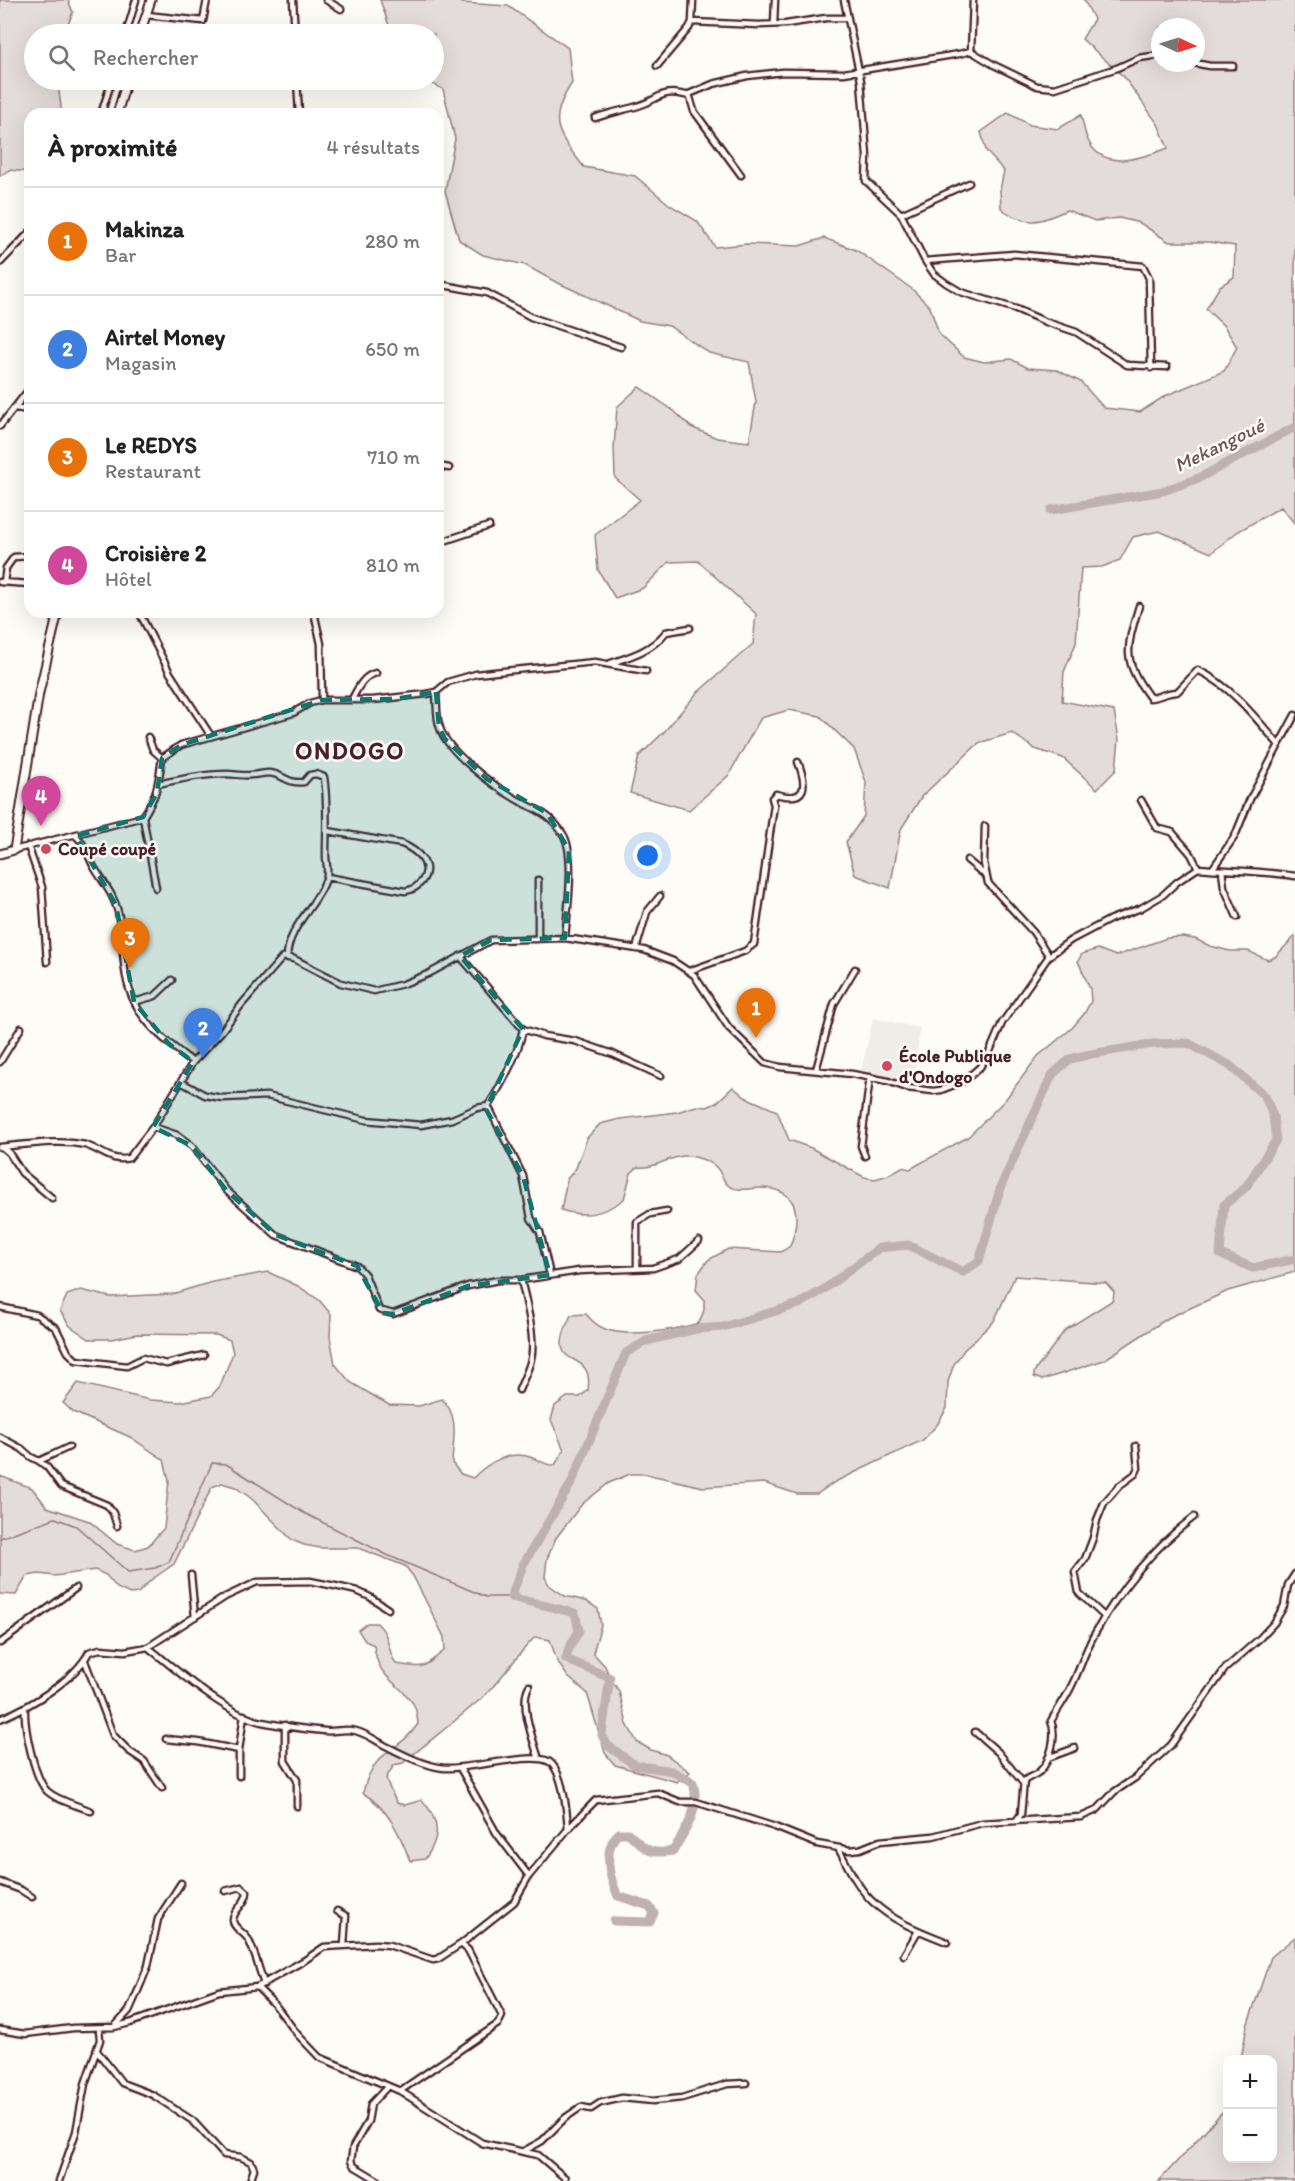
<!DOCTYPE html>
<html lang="fr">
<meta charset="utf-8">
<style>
body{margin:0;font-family:Itim,sans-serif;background:#f2f2f2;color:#222}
.controls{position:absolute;right:18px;bottom:18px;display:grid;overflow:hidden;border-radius:12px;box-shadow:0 6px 24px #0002}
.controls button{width:54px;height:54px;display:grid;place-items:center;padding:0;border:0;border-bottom:2px solid #e0e0e0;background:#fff;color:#222;font:30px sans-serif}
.compass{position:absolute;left:1151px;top:18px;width:54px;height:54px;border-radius:50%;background:#fff;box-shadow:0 6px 24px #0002;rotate:94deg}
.you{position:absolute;left:648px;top:856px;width:21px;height:21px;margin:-15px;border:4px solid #fff;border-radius:50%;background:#1a73e8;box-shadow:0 0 0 9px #1a73e833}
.badge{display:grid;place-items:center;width:39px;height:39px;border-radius:50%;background:#0f766e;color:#fff;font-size:20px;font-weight:700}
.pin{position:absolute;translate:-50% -50px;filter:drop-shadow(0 2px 3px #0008)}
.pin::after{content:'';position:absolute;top:32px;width:21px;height:18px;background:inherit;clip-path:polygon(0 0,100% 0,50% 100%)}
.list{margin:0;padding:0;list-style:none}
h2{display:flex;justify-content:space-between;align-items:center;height:78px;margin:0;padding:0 24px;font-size:26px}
h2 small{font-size:20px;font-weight:400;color:#767676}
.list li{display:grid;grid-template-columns:39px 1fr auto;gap:18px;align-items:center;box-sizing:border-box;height:108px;padding:0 24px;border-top:2px solid #e0e0e0}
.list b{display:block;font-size:22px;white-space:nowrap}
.list p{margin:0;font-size:20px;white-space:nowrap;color:#767676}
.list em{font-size:20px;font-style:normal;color:#767676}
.icon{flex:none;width:33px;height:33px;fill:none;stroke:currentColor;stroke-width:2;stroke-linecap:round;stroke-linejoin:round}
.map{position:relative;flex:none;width:1295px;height:2181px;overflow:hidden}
.search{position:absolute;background:#fff;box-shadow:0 6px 24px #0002;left:24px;top:24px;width:420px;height:66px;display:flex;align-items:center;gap:15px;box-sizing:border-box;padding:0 21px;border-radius:33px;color:#767676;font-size:22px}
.panel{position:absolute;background:#fff;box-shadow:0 6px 24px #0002;left:24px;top:108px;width:420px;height:510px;border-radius:18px}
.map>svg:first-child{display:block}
.built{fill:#f0ece8}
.green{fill:#e3dcda;stroke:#967e82;stroke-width:1.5;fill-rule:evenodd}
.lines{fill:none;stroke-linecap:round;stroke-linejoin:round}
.stream{stroke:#91777b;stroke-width:1.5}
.river{stroke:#c0b1b1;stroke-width:9}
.street-casing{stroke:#4a1f2b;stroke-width:9}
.secondary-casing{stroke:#4a1f2b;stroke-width:11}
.street{stroke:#fdfcf7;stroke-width:4.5}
.secondary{stroke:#fdfcf7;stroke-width:7}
.marked{fill:#0f766e;fill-opacity:0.2;stroke:#0f766e;stroke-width:4.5;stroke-dasharray:12 8;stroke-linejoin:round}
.poi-dot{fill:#d1495b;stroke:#fdfcf7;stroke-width:2}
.labels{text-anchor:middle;stroke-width:5;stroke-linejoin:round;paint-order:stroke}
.poi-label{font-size:18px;font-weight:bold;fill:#4a1f2b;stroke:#fdfcf7;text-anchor:start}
.water-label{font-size:20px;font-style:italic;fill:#73525a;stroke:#fdfcf7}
.district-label{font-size:24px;font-weight:bold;letter-spacing:1.5px;fill:#4a1f2b;stroke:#fdfcf7}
</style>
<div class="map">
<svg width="1295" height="2181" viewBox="0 0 1295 2181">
<rect width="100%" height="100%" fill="#fdfcf7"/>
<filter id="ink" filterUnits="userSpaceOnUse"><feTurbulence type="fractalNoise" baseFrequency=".0167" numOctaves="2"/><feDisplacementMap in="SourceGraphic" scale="12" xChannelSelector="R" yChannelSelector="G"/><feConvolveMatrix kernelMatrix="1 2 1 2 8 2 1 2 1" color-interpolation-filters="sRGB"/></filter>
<g filter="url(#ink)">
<path class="built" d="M873 1018 920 1028 914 1081 861 1072Z"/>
<path class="green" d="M0 0H68L73 12 64 34H34V80H61L59 92 62 114H30V172L9 170 0 176Z
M380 0H460L462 3 508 6 568 48 572 83C546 122 558 134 584 167L635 176 670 205 697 221 715 247 747 244 799 246 824 238 856 250 912 289 930 307 939 334 964 357 984 362 1011 359 1028 368 1057 370 1081 382 1104 408 1140 412 1165 396 1224 371 1237 347 1224 326 1206 309 1220 286 1234 277 1235 246 1209 242H1169L1140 223 1119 218 1095 221 1067 210C1040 222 1026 228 1001 208L1000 190 1004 171 986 151 981 132 1008 113 1030 125 1058 129 1081 115C1083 122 1084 131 1087 138 1101 173 1142 158 1168 148L1158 124 1124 77 1082 39 1094 19 1084 0H1295V524L1281 507 1237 532 1211 553 1159 531 1133 537 1120 560 1102 567 1081 568 1076 643 1064 672 1062 701 1114 711 1119 739 1116 770 1097 789 1063 758 1035 749 1012 733 979 743 922 796 901 829 890 888 855 875 846 842 864 816 866 782 854 749 820 716 789 710 761 718 728 776 689 810 630 793 639 756 664 732 697 693 753 644 756 614 698 561 669 562 643 588 615 598 598 570 595 535 640 500 615 478 614 447 617 407 639 387 674 411 691 427 717 438 749 442 756 402 749 362 709 353 669 326 640 321 552 280 525 265 483 255 459 240 445 191 455 139 443 89 423 80H434V34H392ZM1160 27H1196V63H1160Z
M1295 936V1272L1228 1291 1168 1318 1104 1360 1042 1380 1034 1377V1372L1065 1330 1113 1300 1114 1292 1106 1283 1015 1276 994 1321 964 1350 954 1364 948 1382 947 1408 937 1425 923 1440 835 1482 817 1494H797L764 1483 703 1487 646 1474H630L609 1483 582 1504 556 1538 547 1559 545 1577 549 1585 565 1596 586 1601 598 1609 601 1625 593 1653 605 1666 610 1678 619 1691 627 1724 637 1742 651 1750 667 1755 690 1772 677 1782 615 1765 605 1753 587 1693 568 1677 557 1661 550 1640 535 1637C516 1656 503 1678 483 1697 457 1720 429 1741 403 1763L394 1765 386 1778 390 1789 397 1803 405 1805 422 1800C440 1820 441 1837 425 1859L410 1861C400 1834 389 1809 363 1793 373 1748 398 1754 418 1724 417 1717 417 1707 412 1702 395 1679 377 1678 374 1645L365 1641 358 1630 367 1623H377C391 1636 386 1648 396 1664 426 1669 422 1668 445 1650L444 1637 437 1623 413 1576 405 1566 358 1548H320L304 1545 292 1540 252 1499 235 1487 222 1483 212 1487 174 1564 151 1580 138 1593 130 1594 117 1588 106 1575 95 1570 55 1576 39 1574 27 1576 16 1595 0 1594V1476L32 1488 47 1507 89 1521 117 1544 135 1550 148 1546 164 1528 169 1480 164 1460 130 1437 73 1412 63 1403 78 1383 150 1400 180 1402 211 1396 220 1386 233 1353 230 1340 216 1335 137 1334 112 1339H89L70 1326 60 1311 67 1295 81 1290 110 1297 172 1294 212 1282 268 1272 298 1286 319 1300 331 1314 330 1337 335 1364 350 1382 389 1405 419 1406 442 1399C460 1416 453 1440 452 1463L461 1474 473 1478C488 1462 511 1449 533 1458 543 1461 543 1465 555 1465L564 1450 551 1420 555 1406 567 1397H580L588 1390C595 1343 541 1377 571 1315L586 1314C591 1320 597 1326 605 1329 627 1338 676 1330 699 1323L704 1310V1299L696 1290 698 1274 708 1260 728 1249 781 1252 790 1246C801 1217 800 1188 760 1188 750 1188 738 1192 729 1186 722 1181 722 1173 716 1167 710 1161 695 1156 686 1156 668 1156 656 1169 638 1167L631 1173 624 1199C604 1214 585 1218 561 1210L567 1179 576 1168 587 1138 600 1124 620 1119 677 1112 696 1106 707 1107 716 1103 733 1087 745 1097 777 1111 789 1140 811 1148 864 1177 875 1179 888 1175 902 1167 910 1169 968 1137 1005 1100 1038 1056 1072 1028 1084 1014 1091 1001 1090 989 1078 961 1082 954 1098 949 1116 956 1167 938 1182 937 1195 939 1210 946 1230 951H1248L1268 960 1275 957Z
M1295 1937V2181H1159L1227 2107 1228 2158H1272V2060L1241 2059 1247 2026 1271 1957Z"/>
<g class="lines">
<path class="stream" d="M0 1538 55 1518 76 1526 128 1572 155 1568 169 1562 212 1463 226 1464 304 1513 387 1555 486 1597H511"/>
<path class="river" d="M1051 510 1163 491 1199 478 1295 427
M614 1921 650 1922 654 1913 649 1906 618 1896C609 1877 602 1848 619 1833H628C646 1849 647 1855 673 1851 686 1829 701 1809 693 1783L672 1771 635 1765 607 1745 602 1735 603 1725 610 1678 566 1659 569 1648 579 1631 575 1613 511 1597 523 1565 572 1482 626 1353 646 1341 696 1329 723 1327 799 1304 823 1290 879 1248 908 1245 963 1272 979 1261 1001 1186 1052 1075 1070 1059 1091 1054 1153 1044 1188 1043 1229 1065 1265 1096 1273 1116 1276 1140 1246 1187 1224 1205 1220 1254 1253 1268 1295 1259"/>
<g class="street-casing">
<path id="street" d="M293 0 295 34
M326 0 341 9
M844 0 861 81 867 156 866 181 901 214 925 261 934 274 946 283 961 292 1016 309 1046 322 1076 332 1127 365 1167 367
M146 15 203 21 207 0
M692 22 759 25 786 24 826 18H848
M774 24 775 0
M126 34 136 0
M971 51 994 65 1029 82 1037 86 1055 88 1117 68 1139 58 1160 55
M1194 63 1210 66H1233
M657 66 689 28 692 22 693 0
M297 80 299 114
M101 114 112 80
M595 118C609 113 624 110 638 106 661 99 660 88 689 96
M741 175 694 111 689 94 713 84 747 76 783 72 844 73 959 54 971 51 973 0
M901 214 969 183
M925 261 1014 254 1143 266 1149 278 1151 368
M0 263 30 232
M438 284 487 293 531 317 621 347
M14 408 30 410
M0 426 30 388
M438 466 449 468
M438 543 489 526
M0 582 30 584
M4 582 6 568 14 557 30 556
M1139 606C1126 649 1122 660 1150 698 1160 697 1167 692 1177 692L1198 670C1231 686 1256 718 1279 745
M139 612 170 673 211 736
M314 612 321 644 322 700
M611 663C632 656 652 650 666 632L690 628
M436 692C437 703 436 718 440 728 448 753 494 786 516 799 536 810 550 813 563 834 576 854 567 913 565 938
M352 699C358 688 363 676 376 673
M162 758 181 745 293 713 310 703 322 700H373L427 694 436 692 448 682 476 674 494 672 595 662 646 671
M158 784C181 779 204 774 227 774 235 774 243 776 251 775 257 775 263 773 269 773 284 774 286 784 304 782L310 775 316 774 324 777C328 803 326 829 326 856 326 864 329 871 326 879 317 906 288 926 287 957
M1141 800 1157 828 1172 832 1191 854 1198 868
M143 817 156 888
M985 826 984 863 988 883 1033 932 1049 956
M76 836C85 843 88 857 94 867 103 882 114 895 118 912 125 942 120 975 135 1003 147 1028 172 1046 193 1062
M28 846 42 887 47 962
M14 850 143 817C158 793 158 785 162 758L153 750 148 737
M967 860 985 875
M1213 868 1235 836 1250 799 1295 715
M1222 870 1224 887 1237 917
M327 877 405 891C413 890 417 887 422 881 434 864 416 850 402 844L328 831
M538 939V880
M636 949 647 912 660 896
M460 956 523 1029 544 1036 575 1041 613 1054 661 1076
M689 971 745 951 754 944 774 805 772 798 776 794C808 803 807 785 798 762
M134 1002 155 996 172 980
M0 1062 21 1028
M816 1070 834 1004 855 969
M181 1082 205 1095 222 1098 267 1096 366 1120 421 1125 452 1119 477 1108 488 1106C502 1084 518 1056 523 1029
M488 1106 523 1176 531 1218 540 1232 550 1275
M153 1127 177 1135 192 1146 226 1190 276 1235 357 1266 365 1275 379 1310 393 1314 468 1286 498 1280H521L579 1271 653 1268 679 1259 699 1241
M0 1147C25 1145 60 1139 85 1145 100 1149 112 1163 129 1158L153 1127 193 1062 221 1032 242 1004 283 957 294 959 341 983 374 991 403 984 428 974 491 940 565 938 644 950 673 961 694 975 729 1028 765 1063 780 1067 852 1074 888 1081 907 1088 933 1091 941 1090 964 1081 980 1067 990 1051 1002 1023 1049 956 1071 940 1111 919 1141 908 1163 895 1177 882 1198 868C1230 871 1263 871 1295 876
M2 1147 9 1153 22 1173 52 1198
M865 1156 861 1146 870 1077
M637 1268V1222L650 1214 667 1211
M0 1307 37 1315 56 1328 68 1352 76 1360 127 1366 143 1358 166 1364 204 1355
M519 1390C523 1380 529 1369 531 1359 536 1339 526 1301 521 1280
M0 1437 22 1449 31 1457 39 1461 69 1447
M39 1461 47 1467 61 1486 107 1505 113 1513 117 1526
M191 1575 195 1617
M1105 1617 1079 1593 1075 1572 1085 1559 1093 1538 1097 1520 1104 1503 1119 1486 1135 1474 1138 1468 1136 1446
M0 1643 76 1588
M148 1647C176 1670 227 1715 262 1722 282 1726 304 1729 325 1731 336 1732 345 1728 356 1731 367 1734 375 1740 384 1745 402 1754 424 1766 444 1768 468 1770 530 1752 548 1761 563 1769 567 1813 568 1829L529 1876 514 1902 461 1944 468 1950 502 2016 498 2024 400 2091
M85 1661 113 1735 129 1751 144 1761 162 1788
M529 1686C519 1704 533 1740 539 1759
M25 1709C24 1727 34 1778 47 1791 58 1801 77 1805 91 1811
M0 1719C29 1707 75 1680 89 1652L100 1649 125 1651 148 1647 225 1597 257 1582 310 1581 335 1586 357 1591 370 1597 388 1609
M285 1725V1761L297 1780V1806
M975 1732 998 1752 1023 1783
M166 1739 198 1742 239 1750
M1048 1758 1075 1748
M460 1768 497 1834 529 1876
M239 1776V1750L244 1715
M1016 1821 1021 1814 1024 1781C1029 1777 1036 1775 1040 1771 1051 1760 1057 1735 1051 1721 1058 1709 1066 1698 1072 1685 1080 1669 1085 1651 1094 1635 1119 1590 1153 1548 1194 1517
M568 1829 596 1800 658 1793 680 1802H696L775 1827 817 1844 850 1850 860 1849 880 1841 933 1836 982 1823 1081 1817 1097 1810 1114 1792 1135 1778 1171 1745 1225 1669 1260 1638 1274 1623 1284 1606 1288 1585 1295 1574
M838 1848C848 1866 858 1889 874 1903 894 1922 922 1932 947 1942
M0 1882 21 1890 32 1897
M225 1891 241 1887 247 1892C247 1904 232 1910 233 1921 234 1929 244 1932 248 1939 255 1952 259 1969 264 1984
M337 1911 346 1916 344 1945
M904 1955 918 1931
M257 1987 275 2005 298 2035 319 2057 400 2091 482 2143 538 2155 565 2178
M114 2027 129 2011 137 1993 148 1966 158 1919 181 1883
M0 2030 25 2034 73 2028 114 2027 130 2023 219 1991 257 1987 305 1960 324 1947 376 1944 389 1945 433 1960 438 1959 461 1944
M97 2051 122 2083 153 2095 193 2121 224 2155 241 2157 251 2162 254 2169 250 2181
M524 2151 542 2141 565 2118 581 2107 591 2109 600 2103 622 2098 653 2101 682 2098 727 2084 746 2083
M59 2181 76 2132 85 2084 100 2040 99 2028
M379 2181 354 2166 351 2161 353 2147 368 2121 371 2104 388 2086"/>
</g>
<g class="secondary-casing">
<path id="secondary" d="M140 34 151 0
M117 114 127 80
M0 854 14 850 39 693 58 612"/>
</g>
<use href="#street" class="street"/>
<use href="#secondary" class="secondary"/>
</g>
</g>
<path class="marked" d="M436 692 439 727 445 739 487 779 547 813 569 850 565 938 491 940 460 956 523 1029 486 1109 523 1176 550 1275 468 1286 393 1314 383 1313 357 1266 276 1235 226 1190 192 1146 153 1127 193 1062 168 1043 134 1002 116 905 76 836 143 817 157 793 162 758 181 745 322 700 395 699Z"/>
<g class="poi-dot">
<circle cx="46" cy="849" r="6"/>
<circle cx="887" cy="1066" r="6"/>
</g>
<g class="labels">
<g class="poi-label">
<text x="58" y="855">Coupé coupé</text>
<text x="899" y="1062">École Publique<tspan x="899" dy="21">d'Ondogo</tspan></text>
</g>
<g class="water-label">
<text transform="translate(1219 445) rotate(-26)" y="7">Mekangoué</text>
</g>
<g class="district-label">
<text x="350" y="759">ONDOGO</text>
</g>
</g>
</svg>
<div class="controls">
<button>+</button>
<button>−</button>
</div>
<svg class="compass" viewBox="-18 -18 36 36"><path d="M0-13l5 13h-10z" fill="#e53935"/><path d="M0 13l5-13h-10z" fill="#767676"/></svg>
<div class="you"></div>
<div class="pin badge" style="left:756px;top:1038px;background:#e8710a">1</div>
<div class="pin badge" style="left:203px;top:1058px;background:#3f7fe0">2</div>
<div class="pin badge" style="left:130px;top:968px;background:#e8710a">3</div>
<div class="pin badge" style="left:41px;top:826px;background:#d1479c">4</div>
<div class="search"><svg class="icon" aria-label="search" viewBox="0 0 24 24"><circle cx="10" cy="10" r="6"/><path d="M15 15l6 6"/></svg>Rechercher</div>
<section class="panel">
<h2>À proximité<small>4 résultats</small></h2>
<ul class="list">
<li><span class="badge" style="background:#e8710a">1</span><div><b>Makinza</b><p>Bar</p></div><em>280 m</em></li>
<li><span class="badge" style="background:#3f7fe0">2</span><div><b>Airtel Money</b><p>Magasin</p></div><em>650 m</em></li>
<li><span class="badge" style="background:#e8710a">3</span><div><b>Le REDYS</b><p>Restaurant</p></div><em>710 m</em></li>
<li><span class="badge" style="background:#d1479c">4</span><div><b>Croisière 2</b><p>Hôtel</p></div><em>810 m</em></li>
</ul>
</section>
</div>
